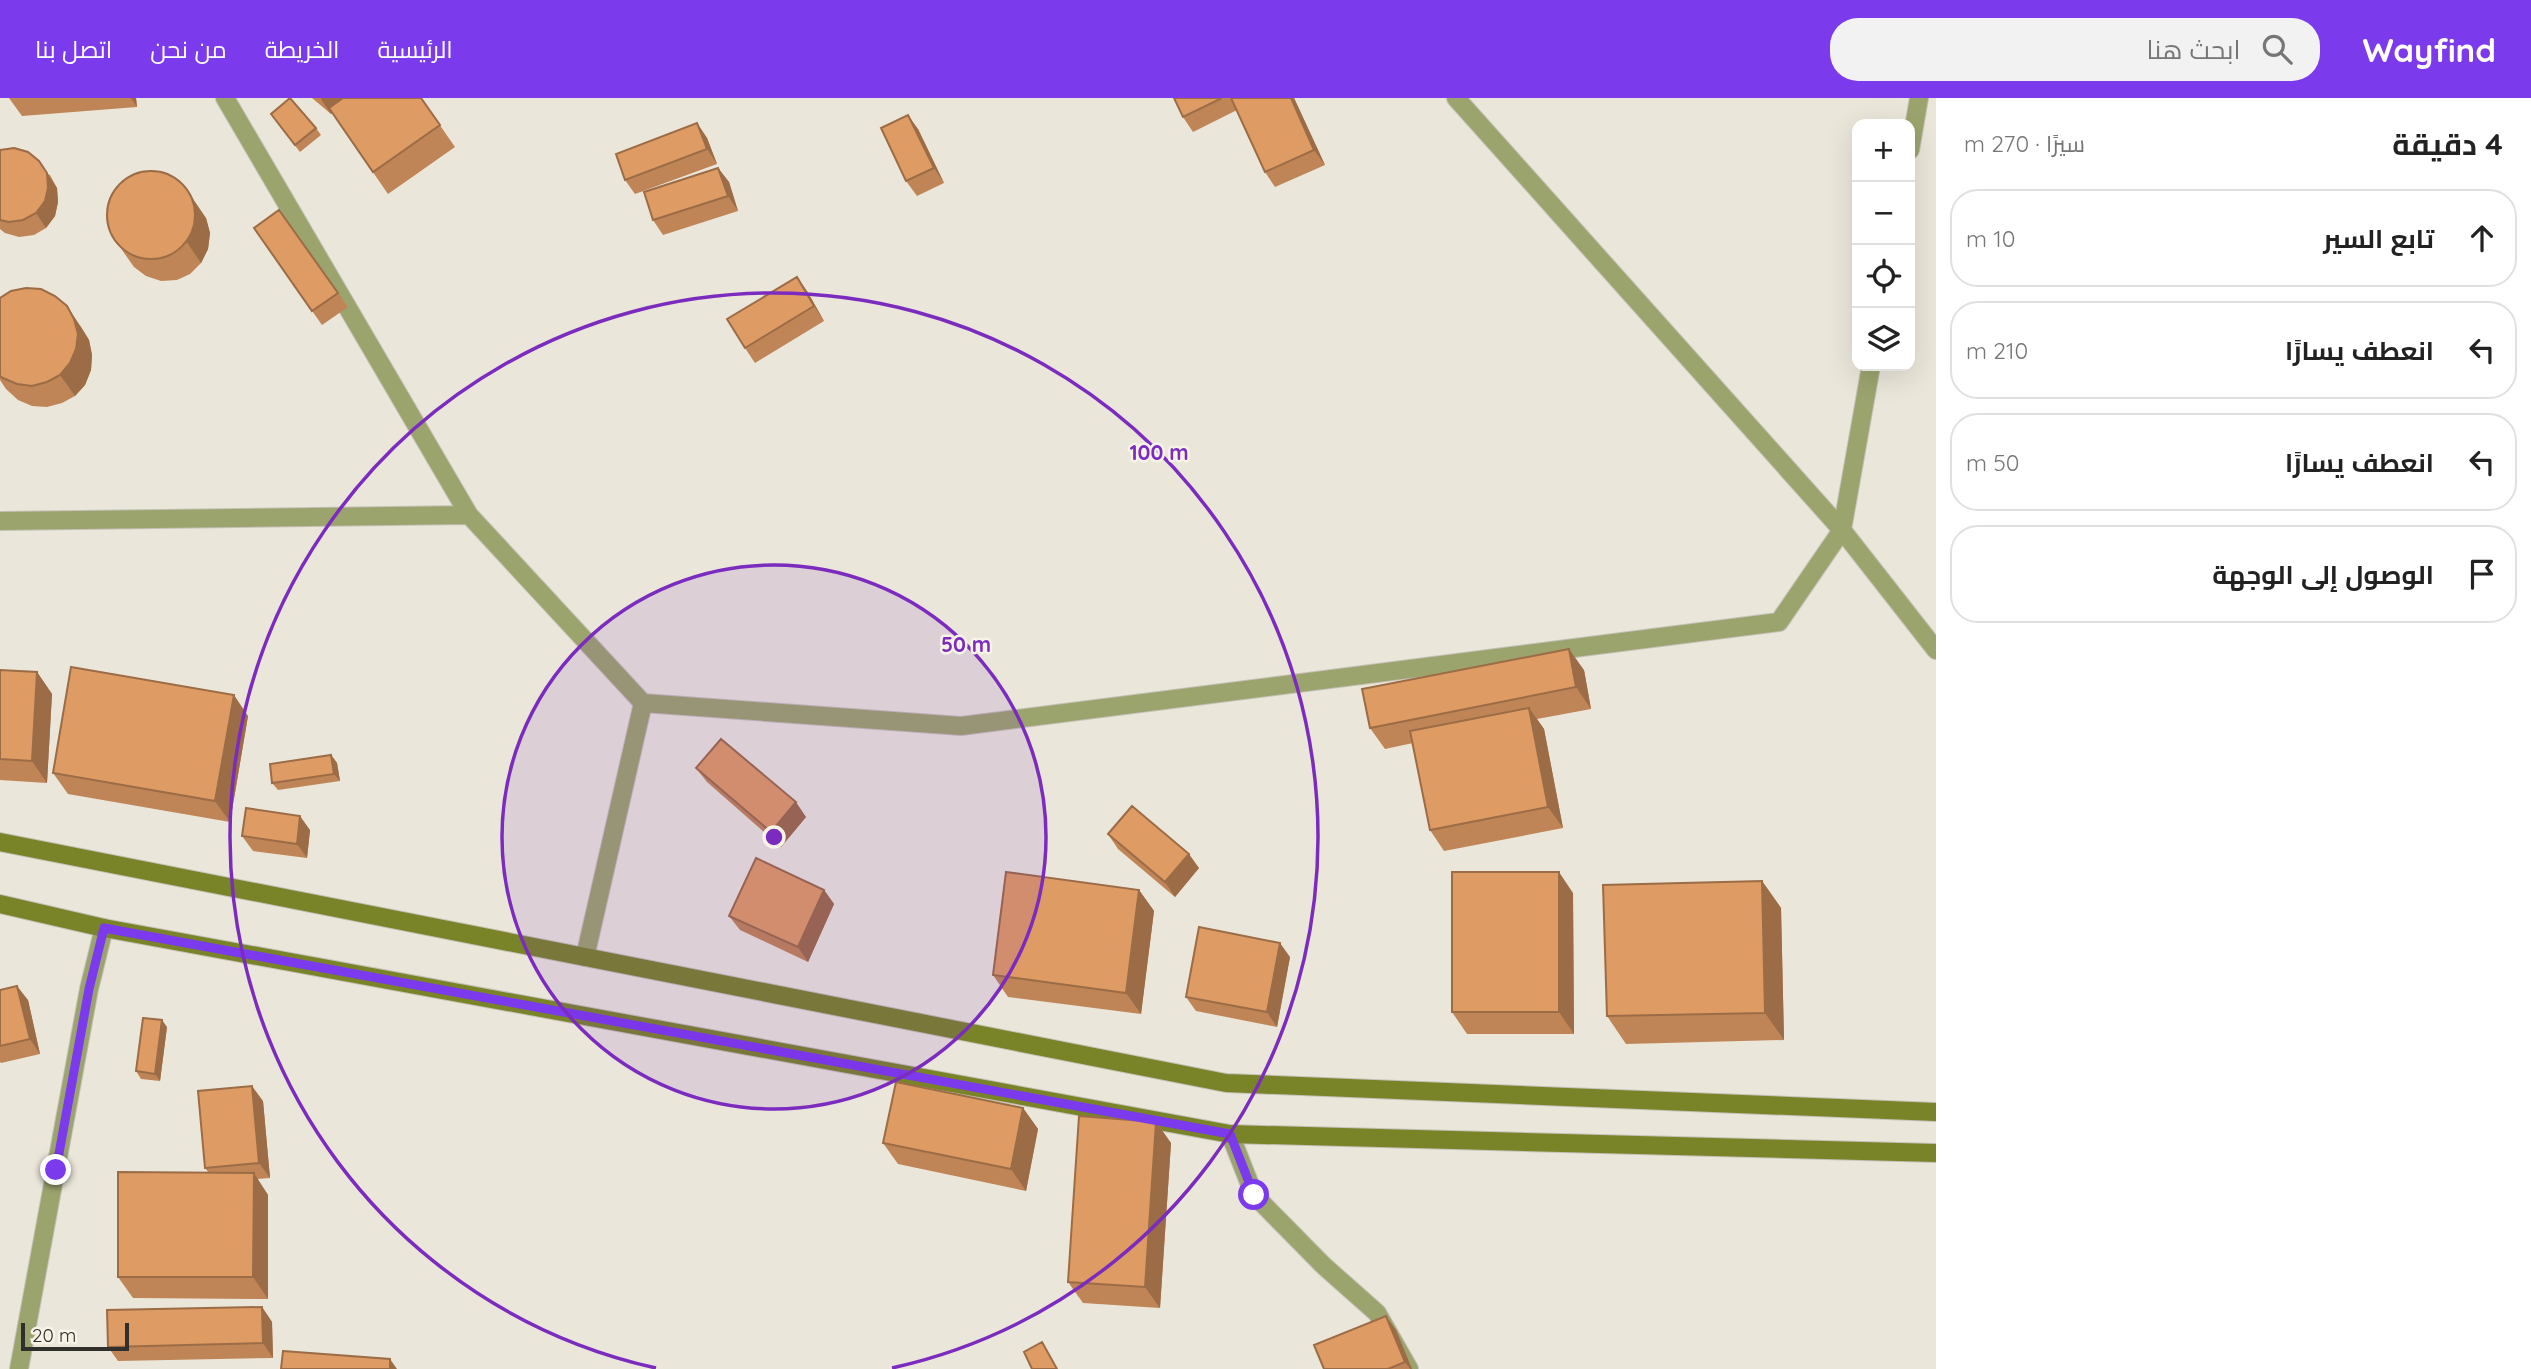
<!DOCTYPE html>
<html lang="ar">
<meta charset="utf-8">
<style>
body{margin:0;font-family:Quicksand,Cairo,sans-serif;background:#f2f2f2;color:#222;direction:rtl}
.controls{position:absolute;right:21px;top:21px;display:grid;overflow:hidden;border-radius:14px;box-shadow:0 7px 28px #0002}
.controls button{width:63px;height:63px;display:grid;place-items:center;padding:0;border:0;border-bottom:2px solid #e0e0e0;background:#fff;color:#222;font:35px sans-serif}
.scale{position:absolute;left:21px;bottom:18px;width:108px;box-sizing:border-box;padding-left:7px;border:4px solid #312f2b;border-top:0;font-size:19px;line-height:24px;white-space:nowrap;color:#312f2b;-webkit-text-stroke:5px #f8f3e7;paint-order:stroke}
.stop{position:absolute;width:21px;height:21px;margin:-16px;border:5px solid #7c3aed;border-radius:50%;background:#fff}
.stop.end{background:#7c3aed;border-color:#fff;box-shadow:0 2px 7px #0008}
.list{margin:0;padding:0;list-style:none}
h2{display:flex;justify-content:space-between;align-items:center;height:91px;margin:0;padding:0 28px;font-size:30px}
h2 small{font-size:23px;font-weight:400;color:#767676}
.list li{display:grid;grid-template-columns:46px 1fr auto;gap:21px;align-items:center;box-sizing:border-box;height:98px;margin:0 14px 14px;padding:0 14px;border:2px solid #e0e0e0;border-radius:28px}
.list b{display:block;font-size:26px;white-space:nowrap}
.list em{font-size:23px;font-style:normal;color:#767676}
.icon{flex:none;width:38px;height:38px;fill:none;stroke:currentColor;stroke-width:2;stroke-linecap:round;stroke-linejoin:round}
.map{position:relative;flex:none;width:1936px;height:1271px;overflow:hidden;direction:ltr}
header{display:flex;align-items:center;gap:42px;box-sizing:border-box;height:98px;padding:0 35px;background:#7c3aed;color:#fff}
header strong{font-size:33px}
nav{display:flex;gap:38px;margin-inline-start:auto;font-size:24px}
.search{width:490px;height:63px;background:#f2f2f2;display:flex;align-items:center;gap:18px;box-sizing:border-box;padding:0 24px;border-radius:28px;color:#767676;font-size:26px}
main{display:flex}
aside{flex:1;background:#fff}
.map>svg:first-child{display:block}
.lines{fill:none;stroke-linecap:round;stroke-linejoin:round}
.street-casing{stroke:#c6c1b7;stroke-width:20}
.secondary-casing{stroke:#c6c1b7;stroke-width:20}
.street{stroke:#9ca46e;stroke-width:18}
.secondary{stroke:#798328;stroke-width:18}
.wall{fill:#bf8556}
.shaded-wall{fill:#9b6c46}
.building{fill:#de9b64;stroke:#9b6c46;stroke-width:2}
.route{stroke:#7c3aed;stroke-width:9}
.ring{fill:none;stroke:#7b2cbf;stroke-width:3.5}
.centre{fill:#7b2cbf;stroke:#f8f3e7;stroke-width:3.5}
.ring-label{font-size:21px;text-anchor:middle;font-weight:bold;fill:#7b2cbf;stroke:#f8f3e7;stroke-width:5;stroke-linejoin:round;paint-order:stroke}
</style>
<header>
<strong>Wayfind</strong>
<div class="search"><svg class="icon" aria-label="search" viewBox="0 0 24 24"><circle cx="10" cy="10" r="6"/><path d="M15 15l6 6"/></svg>ابحث هنا</div>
<nav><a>الرئيسية</a><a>الخريطة</a><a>من نحن</a><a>اتصل بنا</a></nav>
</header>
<main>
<aside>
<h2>4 دقيقة<small>سيرًا · 270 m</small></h2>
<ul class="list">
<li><svg class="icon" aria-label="ahead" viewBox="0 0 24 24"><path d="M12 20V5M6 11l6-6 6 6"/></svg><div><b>تابع السير</b></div><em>10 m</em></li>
<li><svg class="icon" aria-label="left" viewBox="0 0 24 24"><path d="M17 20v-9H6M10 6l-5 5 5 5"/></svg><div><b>انعطف يسارًا</b></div><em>210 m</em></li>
<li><svg class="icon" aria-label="left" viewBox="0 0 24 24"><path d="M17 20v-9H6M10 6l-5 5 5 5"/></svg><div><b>انعطف يسارًا</b></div><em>50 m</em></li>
<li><svg class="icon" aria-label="arrive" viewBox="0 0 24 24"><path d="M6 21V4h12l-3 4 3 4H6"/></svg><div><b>الوصول إلى الوجهة</b></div></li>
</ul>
</aside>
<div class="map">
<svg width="1936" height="1271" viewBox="0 0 1936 1271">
<rect width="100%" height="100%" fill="#ebe6da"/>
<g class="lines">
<g class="street-casing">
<path id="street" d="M225 0 469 417
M1456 0 1842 432 1936 552
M1910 52 1919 0
M0 423 469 417 643 605
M585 859 643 605 961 628 1779 524 1842 432 1871 268
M1230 1036 1254 1097 1324 1168 1377 1215 1409 1271
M19 1271 89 891 104 830"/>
</g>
<g class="secondary-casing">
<path id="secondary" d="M0 744 1226 985 1936 1014
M0 806 104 830 1230 1036 1936 1055"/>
</g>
<use href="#street" class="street"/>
<use href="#secondary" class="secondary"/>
</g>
<path class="wall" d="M9 0H136L137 9 22 18Z
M312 0H421L455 49 388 96 332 15 331 16Z
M1174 0H1294L1325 67 1275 89 1265 74 1237 12 1193 34 1183 19Z
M276 23 316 30 321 37 300 54Z
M697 25 707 40 717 66 635 96 625 82Z
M918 31 944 85 917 98 906 83Z
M0 52 50 77 57 90 58 104 55 118 46 130 34 137 19 139 5 135 0 131Z
M718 70 729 84 738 113 663 137 653 122Z
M279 112 348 209 322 227 254 130Z
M206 120 210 135 208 151 201 165 190 176 177 182 161 183 146 178 134 169 110 135Z
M807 193 824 223 755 265 745 250Z
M0 200 81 229 89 242 92 257 91 272 85 287 75 298 62 305 47 309 32 308 18 302 6 291 0 282Z
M0 572 37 574 52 596 47 685 0 682Z
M1584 572 1591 611 1537 621 1544 631 1563 730 1444 753 1430 732 1413 645 1385 651 1370 630Z
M248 618 230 724 68 696 53 675Z
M331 657 337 665 340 683 278 692 272 685Z
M696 670 806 719 781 749 707 684Z
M310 732 307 760 253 753 242 738Z
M1108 736 1199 770 1175 799 1118 751Z
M1762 783 1781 810 1784 942 1626 946 1607 918Z
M824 792 834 806 808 864 740 832 729 818Z
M1139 792 1154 813 1141 916 1008 899 993 877Z
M1573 795 1574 936H1467L1452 914Z
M1290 859 1277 929 1196 913 1186 899Z
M0 892 28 902 40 956 1 965 0 964Z
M167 929 160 983 141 981 136 973Z
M263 1003 270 1080 257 1081 268 1097V1201L133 1200 118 1179 209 1075 205 1070Z
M1023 1010 1038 1031 1026 1093 898 1066 883 1045Z
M1156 1024 1171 1045 1160 1210 1083 1205 1068 1184Z
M262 1209 272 1224 273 1260 118 1263 108 1249Z
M1396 1232 1412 1271H1324Z"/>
<path class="shaded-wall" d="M131 0H136L137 9Z
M322 0H345L331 16 321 1Z
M1291 0H1294L1325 67 1314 52Z
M908 17 918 31 944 85 934 70Z
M697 25 707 40 717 66 707 51Z
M39 63 57 90 58 104 55 118 46 130 36 115Z
M718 70 729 84 738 113 728 98Z
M183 86 206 120 210 135 208 151 201 165 186 143Z
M797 179 807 193 824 223 814 208Z
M67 208 81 229 89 242 92 257 91 272 85 287 75 298 60 277Z
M1569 551 1584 572 1591 611 1576 589Z
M37 574 52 596 47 685 32 663Z
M234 597 248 618 230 724 215 703Z
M1529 610 1544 631 1563 730 1548 709Z
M331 657 337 665 340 683 334 676Z
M796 704 806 719 781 749 771 734Z
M300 718 310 732 307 760 297 746Z
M1189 756 1199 770 1175 799 1165 784Z
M1559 774 1573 795 1574 936 1559 914Z
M1762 783 1781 810 1784 942 1765 915Z
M824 792 834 806 808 864 798 849Z
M1139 792 1154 813 1141 916 1126 895Z
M1280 845 1290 859 1277 929 1267 914Z
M17 888 28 902 40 956 30 941Z
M162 922 167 929 160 983 155 976Z
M252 988 263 1003 270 1080 259 1065Z
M1023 1010 1038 1031 1026 1093 1011 1071Z
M1156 1024 1171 1045 1160 1210 1145 1189Z
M254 1075 268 1097V1201L253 1179Z
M262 1209 272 1224 273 1260 263 1245Z
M1386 1218 1396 1232 1412 1271H1410L1405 1264Z
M390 1261 397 1271H390Z"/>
<path class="building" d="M290 0 316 30 295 47 271 16Z
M343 0H421L440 27 373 74 329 10Z
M1174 0H1222L1183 19Z
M1231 0H1291L1314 52 1265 74Z
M908 17 934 70 906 83 881 30Z
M697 25 707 51 625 82 616 56Z
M14 50 28 54 39 63 47 75 48 90 45 103 36 115 23 122 9 124 0 122V52Z
M718 70 728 98 653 122 644 94Z
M107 117a44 44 0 1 1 88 0a44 44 0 1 1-88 0Z
M279 112 338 195 312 213 254 130Z
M797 179 814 208 745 250 727 221Z
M26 190 41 191 55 198 67 208 74 221 78 236 76 251 70 265 60 277 47 284 32 288 17 286 3 280 0 278V200L11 193Z
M1569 551 1576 589 1370 630 1362 591Z
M71 569 234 597 215 703 53 675Z
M0 572 37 574 32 663 0 661Z
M1529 610 1548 709 1430 732 1410 633Z
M721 641 796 704 771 734 696 670Z
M331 657 334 676 272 685 270 666Z
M1132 708 1189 756 1165 784 1108 736Z
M246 710 300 718 297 746 242 738Z
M756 760 824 792 798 849 729 818Z
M1006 774 1139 792 1126 895 993 877Z
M1452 774H1559V914H1452Z
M1762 783 1765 915 1607 918 1603 787Z
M1199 829 1280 845 1267 914 1186 899Z
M17 888 30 941 0 948V892Z
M143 920 162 922 155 976 136 973Z
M896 984 1023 1010 1011 1071 883 1045Z
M252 988 259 1065 205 1070 198 993Z
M1079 1018 1156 1024 1145 1189 1068 1184Z
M118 1074 254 1075 253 1179H118Z
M262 1209 263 1245 108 1249 107 1212Z
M1386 1218 1405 1264 1388 1271H1324L1314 1247Z
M1042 1244 1057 1271H1032L1024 1254Z
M283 1253 390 1261V1271H281Z"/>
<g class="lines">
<path class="route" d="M56 1072 89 891 104 830 1230 1036 1254 1097"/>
</g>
<circle cx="774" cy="739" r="272" fill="#7b2cbf" fill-opacity=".12"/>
<g class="ring">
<circle cx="774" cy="739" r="272"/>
<path d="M656 1270A544 544 0 1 1 892 1270"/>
</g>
<circle cx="774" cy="739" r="10" class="centre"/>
<g class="ring-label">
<text x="1159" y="362">100 m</text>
<text x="966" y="554">50 m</text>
</g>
</svg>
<div class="controls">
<button>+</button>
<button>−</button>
<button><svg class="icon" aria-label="locate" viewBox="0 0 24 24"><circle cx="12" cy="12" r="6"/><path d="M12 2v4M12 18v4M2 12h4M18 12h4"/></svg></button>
<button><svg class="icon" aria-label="layers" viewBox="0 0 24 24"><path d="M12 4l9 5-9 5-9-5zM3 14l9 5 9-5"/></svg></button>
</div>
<div class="scale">20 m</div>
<div class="stop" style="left:1254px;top:1097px"></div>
<div class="stop end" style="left:56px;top:1072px"></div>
</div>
</main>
